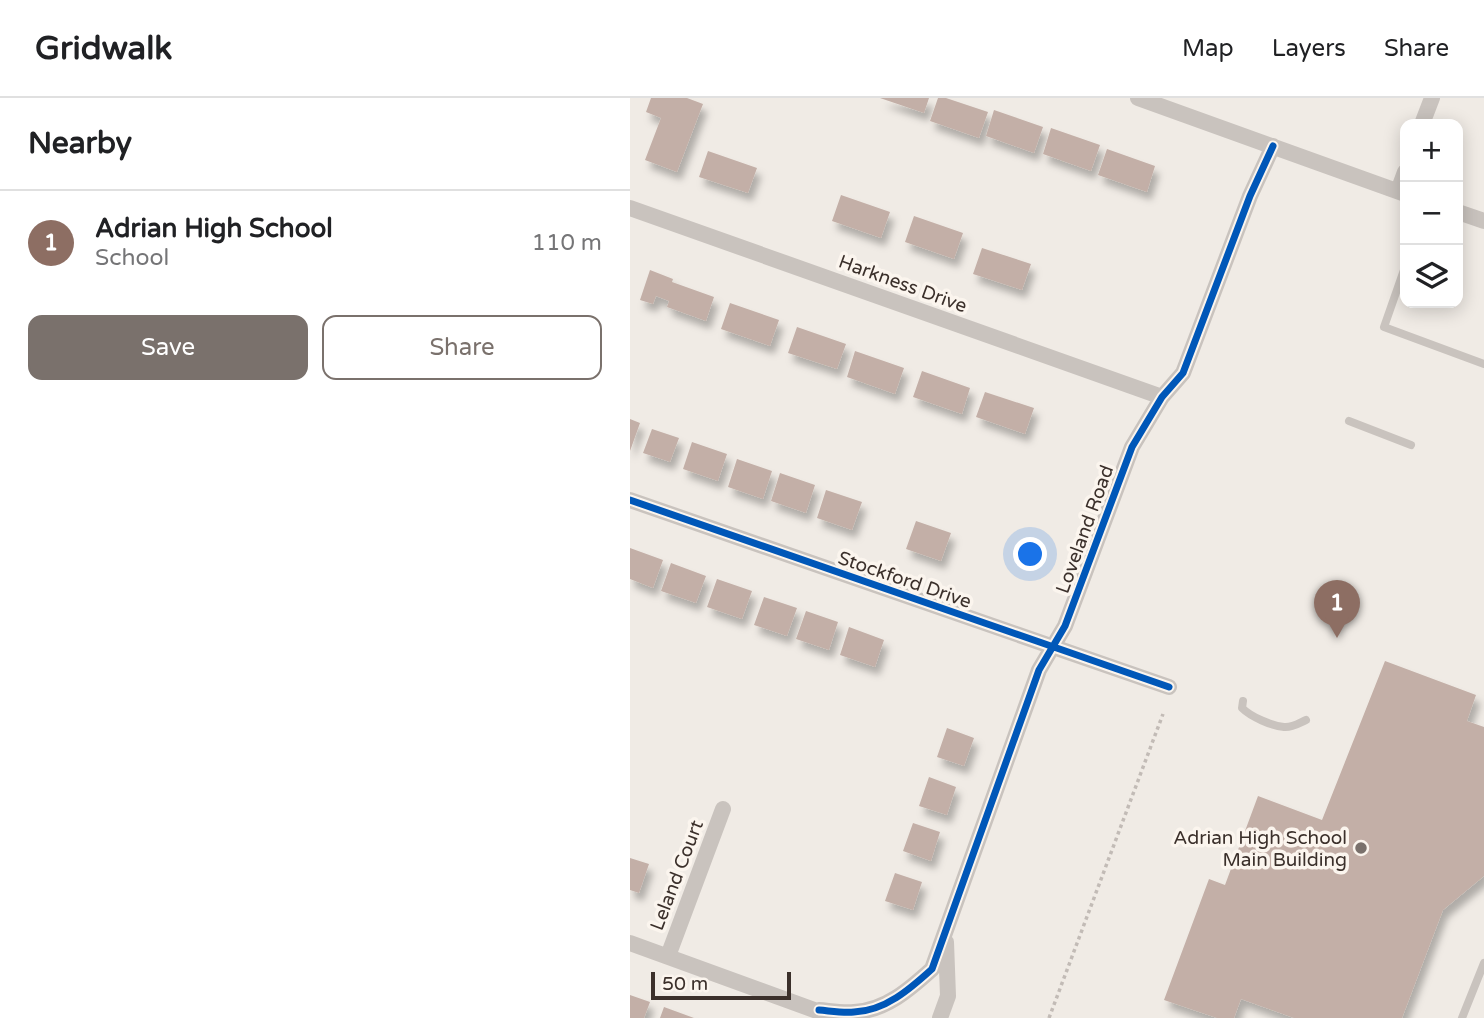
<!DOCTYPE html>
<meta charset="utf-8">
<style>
body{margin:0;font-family:"Varela Round",sans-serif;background:#f2f2f2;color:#202124}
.controls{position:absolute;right:21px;top:21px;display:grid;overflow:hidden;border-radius:14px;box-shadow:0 4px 18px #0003}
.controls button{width:63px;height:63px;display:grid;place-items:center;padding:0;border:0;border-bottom:2px solid #e0e0e0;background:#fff;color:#202124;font:35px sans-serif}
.scale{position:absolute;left:21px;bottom:18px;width:140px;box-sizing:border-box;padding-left:7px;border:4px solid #3b302b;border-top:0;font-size:19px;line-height:24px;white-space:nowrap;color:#3b302b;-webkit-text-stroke:5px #fbf5ee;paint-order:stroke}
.you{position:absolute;left:401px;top:457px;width:24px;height:24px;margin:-18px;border:5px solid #fff;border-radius:50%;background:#1a73e8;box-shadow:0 0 0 10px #1a73e833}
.badge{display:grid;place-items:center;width:46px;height:46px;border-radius:50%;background:#7a716c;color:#fff;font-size:23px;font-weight:700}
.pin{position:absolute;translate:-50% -58px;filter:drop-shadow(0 2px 4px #0008)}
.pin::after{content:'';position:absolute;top:37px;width:24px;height:21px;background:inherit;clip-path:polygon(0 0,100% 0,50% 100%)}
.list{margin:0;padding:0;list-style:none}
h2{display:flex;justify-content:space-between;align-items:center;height:91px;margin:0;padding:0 28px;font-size:30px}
h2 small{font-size:23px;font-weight:400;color:#757577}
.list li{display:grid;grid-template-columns:46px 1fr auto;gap:21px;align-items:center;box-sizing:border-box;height:105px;padding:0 28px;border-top:2px solid #e0e0e0}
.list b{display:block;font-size:26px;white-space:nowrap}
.list p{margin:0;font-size:23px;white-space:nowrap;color:#757577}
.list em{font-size:23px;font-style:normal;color:#757577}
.actions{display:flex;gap:14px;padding:21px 28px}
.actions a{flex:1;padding:16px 0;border:2px solid #7a716c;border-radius:14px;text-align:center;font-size:24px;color:#7a716c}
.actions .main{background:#7a716c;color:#fff}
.icon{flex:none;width:38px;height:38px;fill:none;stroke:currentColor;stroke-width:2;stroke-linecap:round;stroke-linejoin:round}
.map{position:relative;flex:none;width:854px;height:920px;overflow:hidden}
header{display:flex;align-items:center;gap:42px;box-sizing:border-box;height:98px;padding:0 35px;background:#fff;border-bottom:2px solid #e0e0e0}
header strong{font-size:33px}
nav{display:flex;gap:38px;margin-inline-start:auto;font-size:24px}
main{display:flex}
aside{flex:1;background:#fff}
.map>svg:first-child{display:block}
.building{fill:#c3afa7;filter:url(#shadow)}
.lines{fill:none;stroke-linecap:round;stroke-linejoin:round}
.path{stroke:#c2bbb6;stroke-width:3.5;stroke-dasharray:3.5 3.5;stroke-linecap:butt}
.service{stroke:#c9c3be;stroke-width:8}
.minor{stroke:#c9c3be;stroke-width:16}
.cycleway-casing{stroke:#fbf5ee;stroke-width:11}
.cycleway{stroke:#0057b8;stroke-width:7}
.poi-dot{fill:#7a716c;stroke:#fbf5ee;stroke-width:2.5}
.labels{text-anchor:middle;stroke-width:7;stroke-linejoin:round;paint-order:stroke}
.street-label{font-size:19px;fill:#3b302b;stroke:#fbf5ee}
.poi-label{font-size:19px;fill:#3b302b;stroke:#fbf5ee;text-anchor:end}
</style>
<header>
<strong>Gridwalk</strong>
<nav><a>Map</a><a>Layers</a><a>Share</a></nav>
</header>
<main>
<aside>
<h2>Nearby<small></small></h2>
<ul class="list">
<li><span class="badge" style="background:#8d6e63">1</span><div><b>Adrian High School</b><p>School</p></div><em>110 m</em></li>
</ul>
<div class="actions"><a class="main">Save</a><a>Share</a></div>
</aside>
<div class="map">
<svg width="854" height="920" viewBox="0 0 854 920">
<defs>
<filter id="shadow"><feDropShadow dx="4.5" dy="8" stdDeviation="3.5" flood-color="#0004"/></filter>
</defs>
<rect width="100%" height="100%" fill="#f0ebe5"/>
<path class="building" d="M21 0H57L73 6 47 74 15 62 31 20 16 14Z
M250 0H299L294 15Z
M308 0H316L358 14 349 40 300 23Z
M364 12 413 29 404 55 356 38Z
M421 30 470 47 461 73 413 56Z
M477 51 525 68 517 94 468 77Z
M78 53 127 70 118 95 69 79Z
M211 97 260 114 251 140 202 123Z
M284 118 333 135 324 161 275 144Z
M352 150 401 166 392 192 343 176Z
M20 172 43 181 42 184 84 199 76 223 37 209 39 203 26 198 23 206 10 202Z
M100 205 149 222 140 248 91 231Z
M167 229 216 246 207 271 158 255Z
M225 253 274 270 265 296 217 279Z
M292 273 340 290 332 316 283 299Z
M355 294 404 310 395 336 346 319Z
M0 321 10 325 0 353Z
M22 331 49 340 40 364 13 355Z
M62 344 97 356 88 383 53 371Z
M107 361 142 373 133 401 98 389Z
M150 375 185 387 176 415 141 403Z
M196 392 232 404 222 432 187 420Z
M286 423 321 435 311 463 276 451Z
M0 450 33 462 23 490 0 481Z
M41 465 76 478 66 505 31 493Z
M87 481 122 493 112 521 77 509Z
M134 499 167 510 157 538 124 527Z
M176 513 208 524 199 552 166 541Z
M219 529 254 542 245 569 210 557Z
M755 563 846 597 837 623 854 629V778L813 812 772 920H664L611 901 604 920H587L534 902 579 781 595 787 628 698 692 722Z
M317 630 344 640 334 668 307 659Z
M299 679 326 689 317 717 289 708Z
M283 725 310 734 301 763 273 753Z
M0 760 19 766 9 795 0 792Z
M265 775 292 784 283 812 255 803Z
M0 897 20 904 14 920H0Z
M34 909 64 920H30Z"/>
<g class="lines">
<path class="path" d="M419 920 533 616"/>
<path class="service" d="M775 169 754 229 854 266
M719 323 781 347
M613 603 612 610C621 619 642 628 654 629 662 630 669 625 676 622
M832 920 854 865"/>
<path class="minor" d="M508 0 775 96
M792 26 802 0
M768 93 775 74
M0 110 532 299
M828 114 854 123
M0 402 539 589
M0 845 198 917
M38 858 93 711
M189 912C201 913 212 915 224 914 255 913 280 891 302 871L409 572 435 528 502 349 532 299 553 275 620 98 643 48
M310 920 318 898 316 844"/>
<g class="cycleway-casing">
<path id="cycleway" d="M0 402 539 589
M189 912C201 913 212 915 224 914 255 913 280 891 302 871L409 572 435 528 502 349 532 299 553 275 620 98 643 48"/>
</g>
<use href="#cycleway" class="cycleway"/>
</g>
<circle class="poi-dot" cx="731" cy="750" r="7"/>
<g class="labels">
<g class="street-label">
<text transform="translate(273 185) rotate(20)" y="7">Harkness Drive</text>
<text transform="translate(454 431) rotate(-70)" y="7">Loveland Road</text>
<text transform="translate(275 481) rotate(19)" y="7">Stockford Drive</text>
<text transform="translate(46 777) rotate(-69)" y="7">Leland Court</text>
</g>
<g class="poi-label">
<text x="717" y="746">Adrian High School<tspan x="717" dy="22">Main Building</tspan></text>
</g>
</g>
</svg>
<div class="controls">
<button>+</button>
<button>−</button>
<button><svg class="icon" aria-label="layers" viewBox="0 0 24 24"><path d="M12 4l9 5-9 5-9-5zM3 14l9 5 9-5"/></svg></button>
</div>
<div class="scale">50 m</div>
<div class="you"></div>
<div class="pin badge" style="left:707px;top:540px;background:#8d6e63">1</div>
</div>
</main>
